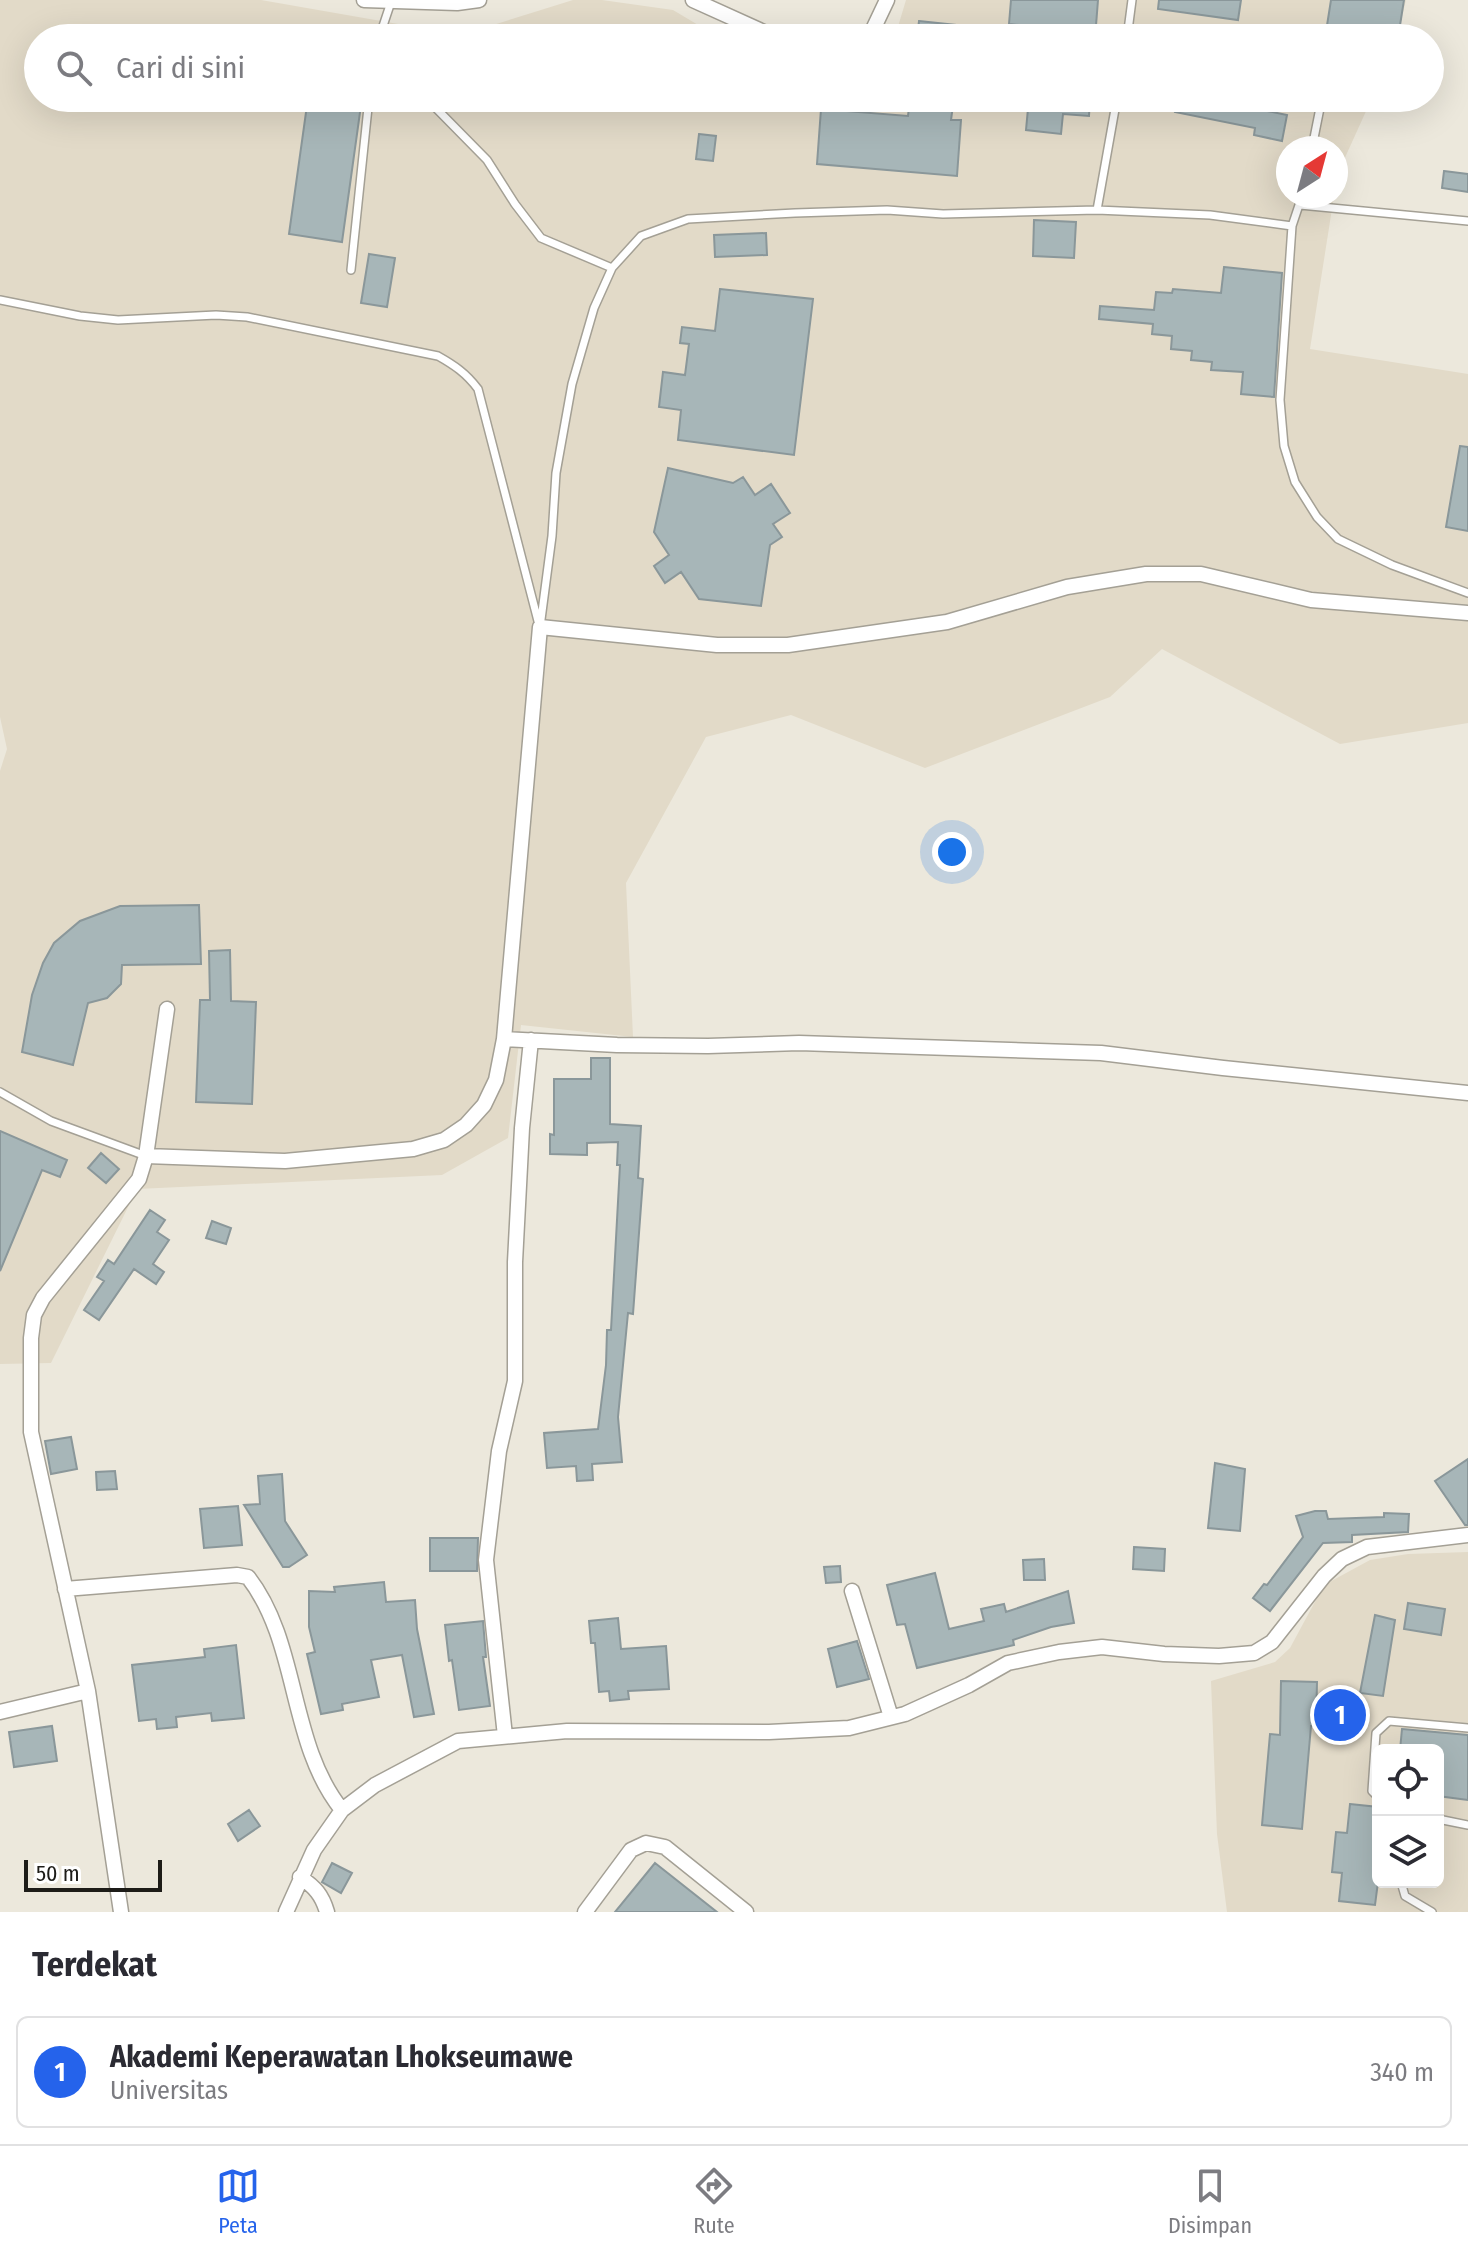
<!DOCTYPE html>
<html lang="id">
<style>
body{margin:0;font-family:"Fira Sans Condensed",sans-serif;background:#f2f2f3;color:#2b2b33}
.controls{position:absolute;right:24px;bottom:24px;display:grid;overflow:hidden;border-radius:12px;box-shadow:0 8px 32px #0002}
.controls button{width:72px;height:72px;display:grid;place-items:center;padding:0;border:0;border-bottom:2px solid #e1e1e2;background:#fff;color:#2b2b33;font:40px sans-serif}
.compass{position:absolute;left:1276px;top:136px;width:72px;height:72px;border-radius:50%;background:#fff;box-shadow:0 8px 32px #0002;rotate:36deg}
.scale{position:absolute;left:24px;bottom:20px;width:138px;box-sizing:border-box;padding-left:8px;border:4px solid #1d1c18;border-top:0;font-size:22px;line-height:28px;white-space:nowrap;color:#1d1c18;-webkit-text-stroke:6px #fff;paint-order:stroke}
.you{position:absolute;left:952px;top:852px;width:28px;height:28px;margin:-20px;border:6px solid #fff;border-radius:50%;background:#1a73e8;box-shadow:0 0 0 12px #1a73e833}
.badge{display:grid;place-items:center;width:52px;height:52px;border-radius:50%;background:#2563eb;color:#fff;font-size:26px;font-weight:700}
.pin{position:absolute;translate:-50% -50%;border:4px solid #fff;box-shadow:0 2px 8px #0006}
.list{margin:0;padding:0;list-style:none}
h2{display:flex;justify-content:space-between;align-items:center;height:104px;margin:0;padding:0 32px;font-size:34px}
h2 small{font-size:26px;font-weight:400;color:#7c7c81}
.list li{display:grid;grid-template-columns:52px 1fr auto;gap:24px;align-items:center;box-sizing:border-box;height:112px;margin:0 16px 16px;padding:0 16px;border:2px solid #e1e1e2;border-radius:12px}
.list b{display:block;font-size:30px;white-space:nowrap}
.list p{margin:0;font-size:26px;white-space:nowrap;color:#7c7c81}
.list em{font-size:26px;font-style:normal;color:#7c7c81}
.icon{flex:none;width:44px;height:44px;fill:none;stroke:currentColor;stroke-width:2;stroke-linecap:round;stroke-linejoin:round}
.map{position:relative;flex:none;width:1468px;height:1912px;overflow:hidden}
.search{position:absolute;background:#fff;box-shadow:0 8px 32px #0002;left:24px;right:24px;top:24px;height:88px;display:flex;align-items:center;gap:20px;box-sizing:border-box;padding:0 28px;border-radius:44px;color:#7c7c81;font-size:30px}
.sheet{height:232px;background:#fff}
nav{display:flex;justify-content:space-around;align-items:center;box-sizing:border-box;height:112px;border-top:2px solid #e1e1e2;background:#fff;font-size:22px;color:#7c7c81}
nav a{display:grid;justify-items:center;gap:4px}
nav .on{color:#2563eb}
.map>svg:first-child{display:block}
.built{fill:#e2dac8;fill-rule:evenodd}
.building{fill:#a7b6b8;stroke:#8a979a;stroke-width:2}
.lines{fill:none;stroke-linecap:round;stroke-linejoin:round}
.lane-casing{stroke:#a4a095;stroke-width:10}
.street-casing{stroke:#a4a095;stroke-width:17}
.lane{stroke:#fff;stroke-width:7}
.street{stroke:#fff;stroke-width:14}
</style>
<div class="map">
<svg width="1468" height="1912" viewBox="0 0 1468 1912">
<rect width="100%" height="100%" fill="#ece8dc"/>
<path class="built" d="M0 0H261L461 35 573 0H602L673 10 720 38H38V98H1372L1338 173 1336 184V148H1288V196H1334L1310 349 1468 374V723L1340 744 1162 649 1110 697 925 768 791 715 706 737 626 883 633 1037 521 1025 508 1138 442 1175 137 1189 51 1363 0 1364V771L7 749 0 717Z
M906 0H1406L1397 38H887L897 30Z
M1468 1552V1912H1227L1217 1834 1211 1681 1275 1662 1290 1648 1324 1585 1370 1560 1408 1554ZM1378 1750H1438V1882H1378Z"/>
<path class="building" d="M1011 0H1098L1095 38H1017L1018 25 1009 24Z
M1159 0H1241L1238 20 1158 9Z
M1331 0H1404L1398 38H1325Z
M919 21 984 28 983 38H917Z
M308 98H362L342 242 289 234Z
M910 98H954L951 120H961L957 176 817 164 821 109 908 116Z
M1029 98H1090L1089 116 1063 114 1061 134 1026 130Z
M1177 98H1264L1262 110 1287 115 1282 141 1254 135 1255 128 1175 112Z
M699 134 716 136 713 161 696 159Z
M1444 171 1468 174V192L1442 188Z
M1034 220 1076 222 1074 258 1033 256Z
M766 233 767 255 715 257 714 235Z
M369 254 395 258 387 307 361 303Z
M1224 267 1282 273 1274 397 1241 394 1243 372 1211 370 1212 362 1191 360 1192 351 1171 349 1172 336 1152 334 1153 324 1099 319 1100 306 1154 310 1156 292 1172 293 1173 289 1221 293Z
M720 289 813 299 794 455 678 440 681 410 659 407 663 372 685 375 689 344 680 343 682 327 715 331Z
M1460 446 1468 447V531L1446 527Z
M668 468 733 483 743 477 755 495 771 484 790 513 773 524 782 537 770 545 761 606 699 599 681 572 665 583 654 566 669 555 654 532Z
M199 905 201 964 122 965 121 984 107 998 88 1003 73 1065 22 1052 32 995 43 963 54 943 80 921 120 906Z
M230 950 231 1001 256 1002 252 1104 196 1102 200 1000H210L209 951Z
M591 1058H610V1124L641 1126 638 1178 643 1179 633 1314 628 1313 618 1417 622 1462 592 1464 593 1480 577 1481 576 1466 547 1468 544 1433 598 1429 606 1365 607 1330H611L620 1165H617L618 1142 587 1143V1155L550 1154V1134L554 1135V1079H591Z
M0 1131 67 1160 60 1177 42 1170 0 1271Z
M101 1153 119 1169 106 1183 88 1168Z
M150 1210 165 1220 157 1232 169 1240 153 1264 164 1272 156 1284 134 1269 99 1320 84 1310 104 1281 97 1277 108 1260 114 1264Z
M212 1221 231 1228 226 1244 206 1238Z
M71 1437 77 1469 51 1474 45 1441Z
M1468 1459V1525H1465L1435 1481Z
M1215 1463 1245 1469 1240 1531 1208 1528Z
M115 1471 117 1489 97 1490 96 1472Z
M282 1474 285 1521 307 1555 289 1567H283L244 1505 260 1504 258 1476Z
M238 1506 242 1545 204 1548 200 1509Z
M1315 1511H1326L1328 1519 1384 1517V1513L1409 1514 1408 1532 1352 1535V1542L1323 1543 1270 1611 1253 1598 1264 1584 1267 1585 1303 1537 1296 1516Z
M430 1538H478L477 1571H430Z
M1134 1547 1165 1549 1164 1571 1133 1569Z
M1044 1559 1045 1580H1024L1023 1560Z
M840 1566 841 1582 826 1583 824 1567Z
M935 1573 949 1629 984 1621 981 1609 1004 1604 1006 1612 1068 1591 1074 1623 1051 1627 1013 1640 1014 1645 917 1668 905 1624 897 1625 887 1585Z
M384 1582 386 1602 415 1600 417 1629 434 1714 414 1717 402 1655 371 1660 379 1697 342 1704 343 1710 321 1714 307 1654 315 1652 309 1627V1591L335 1592 334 1587Z
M1408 1603 1445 1609 1441 1635 1404 1629Z
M1375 1615 1395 1620 1383 1696 1360 1693Z
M618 1618 621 1649 666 1646 669 1689 628 1691 629 1699 610 1701 609 1691 599 1692 595 1643H591L589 1621Z
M483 1621 486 1657H483L490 1706 459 1710 452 1660 449 1661 445 1625Z
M857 1641 869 1679 837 1687 828 1649Z
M236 1645 244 1718 212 1721 211 1713 176 1717 177 1727 157 1729 156 1719 139 1721 132 1665 205 1657 204 1649Z
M1281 1681 1317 1682 1316 1726H1311L1302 1829 1262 1825 1270 1734 1280 1735Z
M52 1726 57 1761 14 1767 9 1732Z
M1402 1729 1468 1735V1800L1438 1796V1750H1400Z
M1350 1804 1378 1807V1882L1375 1905 1339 1901 1342 1873 1332 1872 1336 1832 1347 1833Z
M249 1810 260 1826 238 1841 228 1824Z
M332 1863 352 1873 341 1893 322 1882Z
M655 1863 717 1912H615Z"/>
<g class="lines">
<g class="lane-casing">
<path id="lane" d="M379 38 391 2
M1127 38 1132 0
M426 98 487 160 515 204 541 238 612 268
M1117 98 1097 210 1210 215 1292 226
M1312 148 1322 98
M1302 196 1292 226 1280 400 1284 446 1295 482 1317 517 1338 539 1392 565 1468 593
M1300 205 1468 221
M351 270 369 98
M0 300 80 316 118 320 216 315 247 317 438 356C454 365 466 373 478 389L538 621
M540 627 552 536 556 473 572 384 594 308 612 268 641 236 688 219 795 213 887 210 943 214 1097 210
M0 1092 51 1121 146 1156
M1378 1797 1372 1791 1376 1733 1389 1721 1468 1728
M1438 1819 1468 1825
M1401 1882 1405 1896 1432 1912"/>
</g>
<g class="street-casing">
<path id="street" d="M364 0 457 3 479 0
M693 0 777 38
M869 38 887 0
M504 1039 617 1045 708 1046 799 1043 1101 1053 1223 1068 1468 1093
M146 1156 285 1161 413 1149 444 1140 466 1125 484 1105 496 1080 504 1039 540 627 717 645H788L947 622 1067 587 1146 574H1201L1311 600 1468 613
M65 1589 237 1575 248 1577C300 1644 288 1743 342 1810
M852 1591 891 1717
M0 1712 88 1691
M505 1736 486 1560 499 1451 515 1381V1262L522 1128 531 1040
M300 1877C315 1887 322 1895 327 1912
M121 1912 88 1691 31 1432V1338L34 1315 43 1298 139 1179 146 1156 167 1009
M286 1912 314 1850 342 1810 375 1785 458 1741 567 1731 769 1732 849 1728 905 1714 969 1685 1008 1663 1059 1652 1102 1647 1164 1654 1219 1656 1254 1653 1272 1642 1324 1576 1342 1559 1367 1547 1468 1535
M585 1912 631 1850 646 1843 665 1847 746 1912"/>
</g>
<use href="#lane" class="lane"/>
<use href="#street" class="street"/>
</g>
</svg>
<div class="controls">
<button><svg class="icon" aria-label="locate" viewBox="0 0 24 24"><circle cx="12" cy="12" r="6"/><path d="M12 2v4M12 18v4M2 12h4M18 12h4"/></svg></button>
<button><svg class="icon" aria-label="layers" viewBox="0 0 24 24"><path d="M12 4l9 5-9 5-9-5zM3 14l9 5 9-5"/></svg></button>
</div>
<svg class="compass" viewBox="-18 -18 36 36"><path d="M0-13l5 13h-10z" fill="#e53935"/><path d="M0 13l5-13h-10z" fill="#7c7c81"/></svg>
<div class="scale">50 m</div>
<div class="you"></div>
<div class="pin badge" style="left:1340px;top:1715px">1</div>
<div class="search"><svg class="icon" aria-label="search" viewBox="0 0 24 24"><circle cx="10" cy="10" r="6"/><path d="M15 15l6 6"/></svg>Cari di sini</div>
</div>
<section class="sheet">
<h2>Terdekat<small></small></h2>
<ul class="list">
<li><span class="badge">1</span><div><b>Akademi Keperawatan Lhokseumawe</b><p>Universitas</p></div><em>340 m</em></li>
</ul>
</section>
<nav>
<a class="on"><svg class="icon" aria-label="map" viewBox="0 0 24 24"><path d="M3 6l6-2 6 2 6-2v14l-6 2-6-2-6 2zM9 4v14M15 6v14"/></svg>Peta</a>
<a><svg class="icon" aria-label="directions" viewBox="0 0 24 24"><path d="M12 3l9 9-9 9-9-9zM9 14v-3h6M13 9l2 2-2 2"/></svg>Rute</a>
<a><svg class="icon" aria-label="saved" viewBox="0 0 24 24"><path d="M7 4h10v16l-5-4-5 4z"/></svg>Disimpan</a>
</nav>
